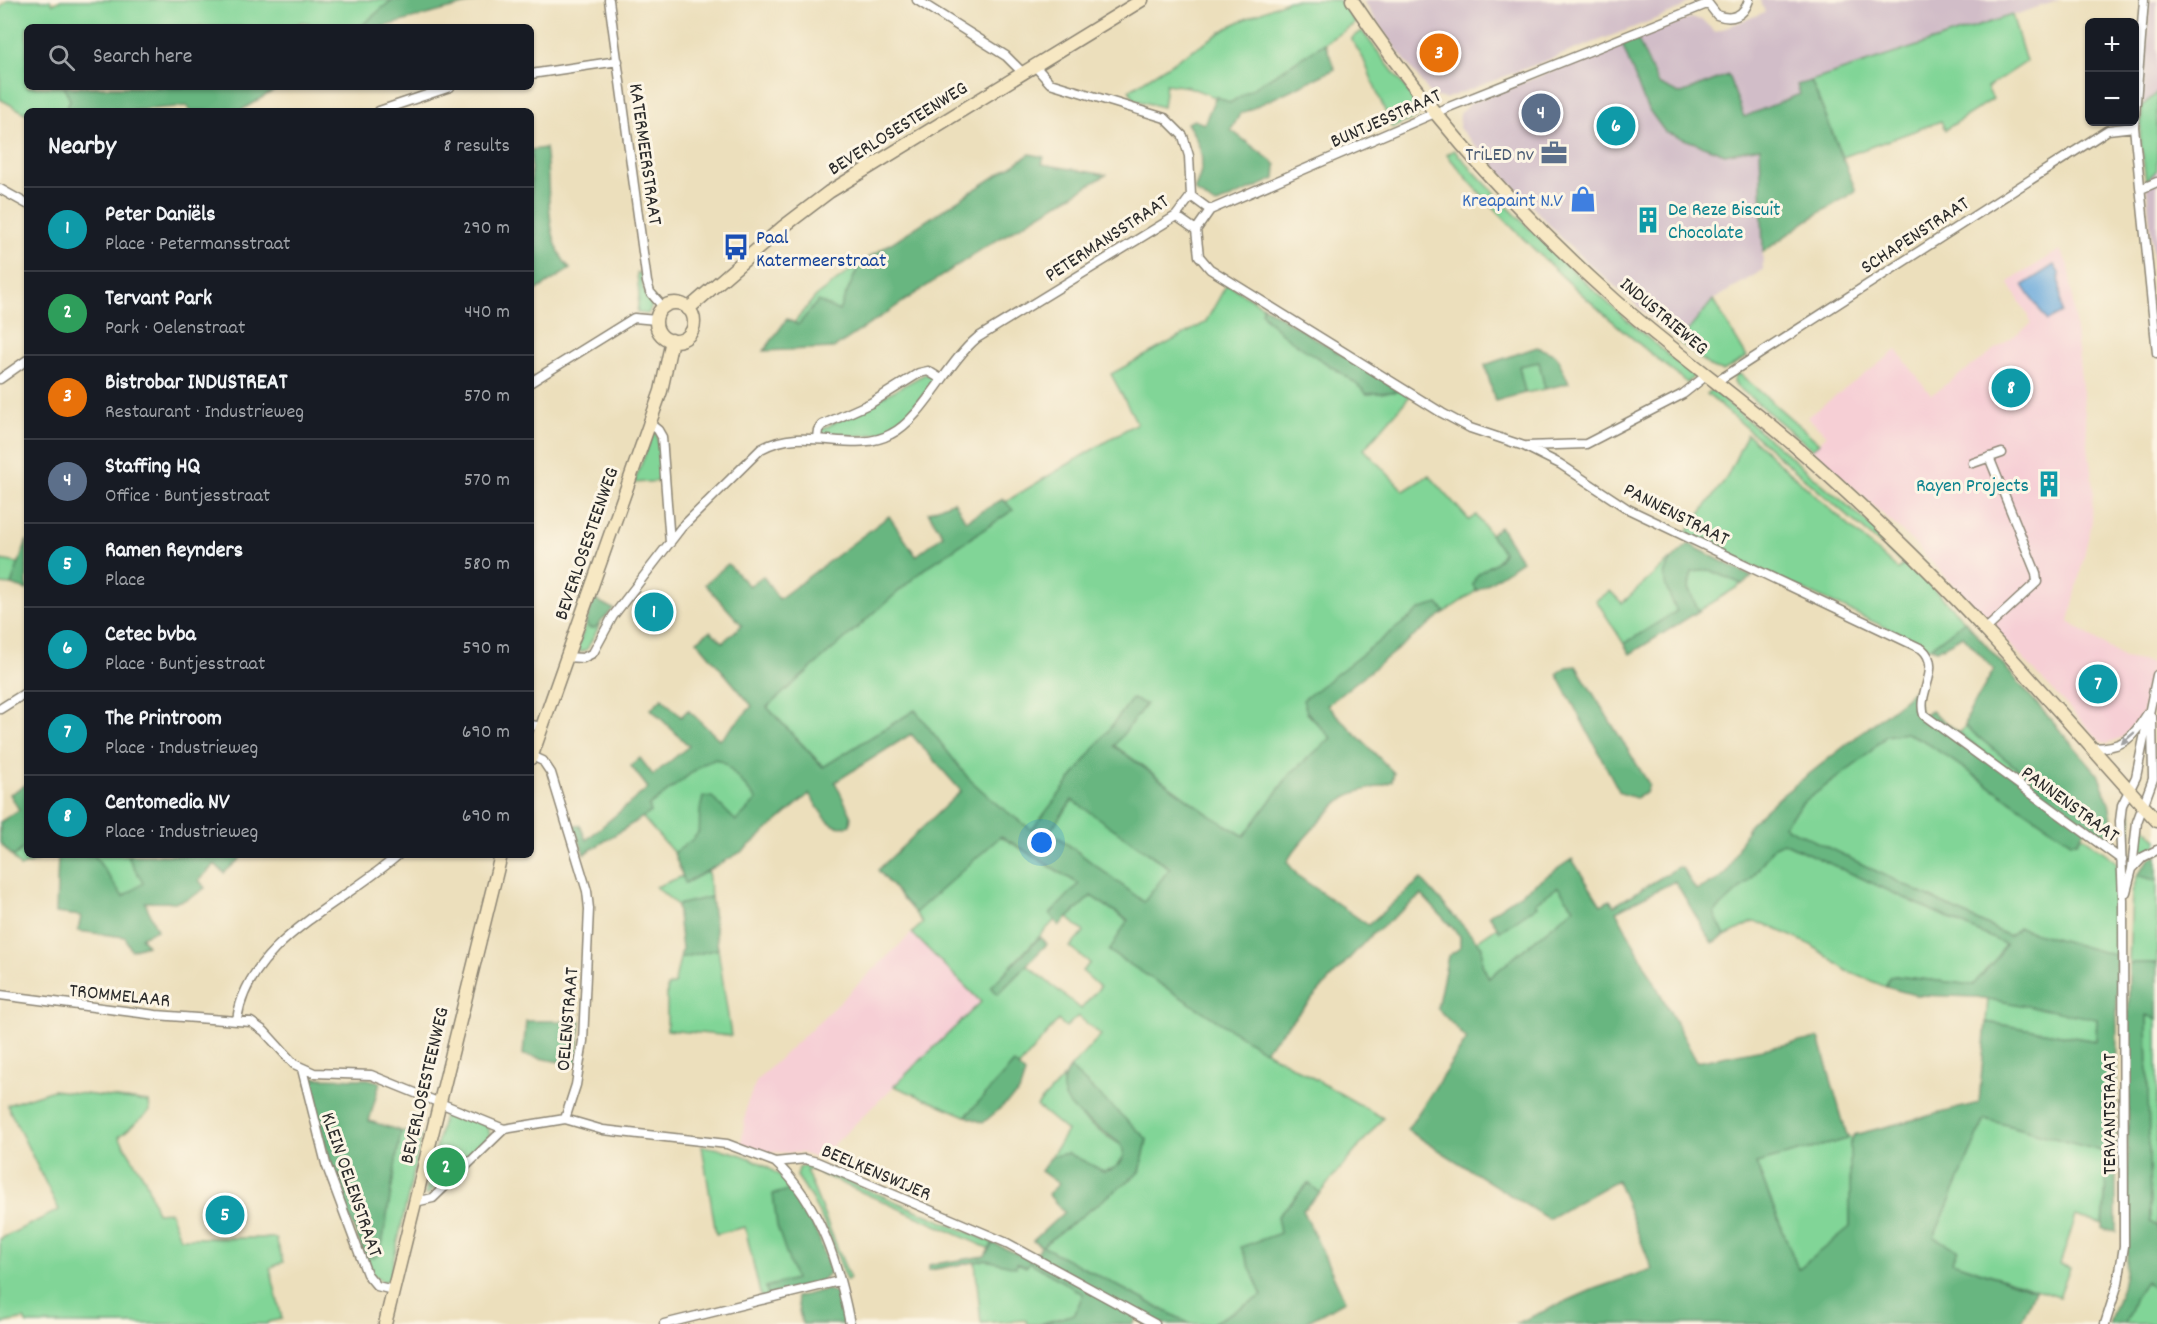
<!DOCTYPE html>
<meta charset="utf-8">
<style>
body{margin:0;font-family:Dekko,sans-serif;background:#242831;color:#f1f3f6}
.controls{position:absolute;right:18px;top:18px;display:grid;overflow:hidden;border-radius:9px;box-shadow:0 2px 4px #0004}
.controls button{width:54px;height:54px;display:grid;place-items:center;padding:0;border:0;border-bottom:2px solid #363941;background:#171b24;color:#f1f3f6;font:30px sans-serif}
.you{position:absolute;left:1042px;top:843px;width:21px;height:21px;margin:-15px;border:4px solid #fff;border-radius:50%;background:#1a73e8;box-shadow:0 0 0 9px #1a73e833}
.badge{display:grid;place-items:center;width:39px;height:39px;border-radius:50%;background:#db2777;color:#fff;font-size:20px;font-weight:700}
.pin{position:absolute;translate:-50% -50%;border:3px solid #fff;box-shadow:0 2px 6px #0006}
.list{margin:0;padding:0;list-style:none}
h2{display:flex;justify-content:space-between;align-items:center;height:78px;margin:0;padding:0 24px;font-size:26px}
h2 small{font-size:20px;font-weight:400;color:#9ea1a6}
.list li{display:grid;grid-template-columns:39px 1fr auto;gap:18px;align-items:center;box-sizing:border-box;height:84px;padding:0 24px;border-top:2px solid #363941}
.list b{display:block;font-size:22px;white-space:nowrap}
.list p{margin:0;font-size:20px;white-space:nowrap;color:#9ea1a6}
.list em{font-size:20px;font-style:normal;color:#9ea1a6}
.icon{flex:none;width:33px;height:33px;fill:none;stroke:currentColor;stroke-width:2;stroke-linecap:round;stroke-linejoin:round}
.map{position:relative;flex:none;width:2157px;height:1324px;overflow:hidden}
.search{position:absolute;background:#171b24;box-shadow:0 2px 4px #0004;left:24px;top:24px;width:510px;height:66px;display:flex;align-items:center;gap:15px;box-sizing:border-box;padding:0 21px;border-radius:9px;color:#9ea1a6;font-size:22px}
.panel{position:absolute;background:#171b24;box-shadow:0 2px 4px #0004;left:24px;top:108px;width:510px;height:750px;border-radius:9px}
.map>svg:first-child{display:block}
.built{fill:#f6cfd5}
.industrial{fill:#d1bdc8}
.green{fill:#81d597;stroke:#568061;stroke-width:1.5}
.forest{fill:#68b680;stroke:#4a7056;stroke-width:1.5;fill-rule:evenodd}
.water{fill:#69a9dc;stroke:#4a6a84;stroke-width:1.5}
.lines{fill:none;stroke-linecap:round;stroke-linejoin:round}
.street-casing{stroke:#8c8574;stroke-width:11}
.secondary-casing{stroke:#8c8574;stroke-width:15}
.street{stroke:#fff;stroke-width:8}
.secondary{stroke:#f7e8c3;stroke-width:12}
.oneway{fill:#a0a0a0}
.labels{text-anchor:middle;stroke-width:6;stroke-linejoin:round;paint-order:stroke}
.street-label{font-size:20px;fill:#2b2b2b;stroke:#fcf5e5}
.service-label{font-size:20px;fill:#4e5e75;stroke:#fcf5e5;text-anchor:end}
.shop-label{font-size:20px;fill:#366cbe;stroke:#fcf5e5;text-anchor:end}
.culture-label{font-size:20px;fill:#0d838f;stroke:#fcf5e5;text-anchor:start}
.transit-label{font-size:20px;fill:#164399;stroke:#fcf5e5;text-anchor:start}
</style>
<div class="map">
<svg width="2157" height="1324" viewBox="0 0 2157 1324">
<rect width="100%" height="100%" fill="#fcf5e5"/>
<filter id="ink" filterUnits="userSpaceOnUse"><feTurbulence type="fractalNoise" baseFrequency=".0167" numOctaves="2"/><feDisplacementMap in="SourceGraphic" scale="12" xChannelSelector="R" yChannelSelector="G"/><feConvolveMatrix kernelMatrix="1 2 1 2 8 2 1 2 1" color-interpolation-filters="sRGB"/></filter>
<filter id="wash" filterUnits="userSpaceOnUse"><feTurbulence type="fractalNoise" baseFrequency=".008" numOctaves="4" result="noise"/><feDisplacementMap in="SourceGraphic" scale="24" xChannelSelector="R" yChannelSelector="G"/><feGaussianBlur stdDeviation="1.35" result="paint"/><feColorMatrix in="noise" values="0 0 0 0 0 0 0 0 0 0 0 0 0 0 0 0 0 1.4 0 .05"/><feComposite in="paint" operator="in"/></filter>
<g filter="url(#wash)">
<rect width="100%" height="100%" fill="#ecdfbc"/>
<path class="built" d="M2060 250 2069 266 2093 490 2092 521 2069 622 2124 658 2152 663 2142 714 2123 737 2108 743 2101 742 1914 543 1812 449 1827 435 1807 417 1897 350 1931 395 2032 323 2008 282Z
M912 933 981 1002 819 1159 801 1153 769 1152 741 1145 747 1103 757 1080Z"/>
<path class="industrial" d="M1363 0H1691L1679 10 1445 99 1432 96 1383 31Z
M1760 0H2060L1798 85 1800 94 1744 117 1728 75 1679 94 1658 84 1637 38 1690 18 1702 20 1715 32 1765 12Z
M2150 0H2157V93L2142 106Z
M1622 44 1646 106 1725 154 1760 147 1763 270 1713 300 1679 342 1570 247 1459 128 1460 114 1470 103Z
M2157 170V298L2146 181Z"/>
<path class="green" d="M8 0H50L53 4 61 0H392L360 27H311L309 23 301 22 293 27H27V87H64L70 100 65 111H27V114L0 99V8Z
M1289 0H1339L1356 23 1230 103 1189 87 1166 84 1163 107 1135 100 1129 90 1234 24Z
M2012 15 2026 62 1987 88 1993 99 1945 130 1941 121 1843 157 1811 81Z
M1362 31 1421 108 1417 117 1392 128 1363 58 1351 39Z
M2157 93V170L2146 181 2140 136 2142 106Z
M1454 150C1531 234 1605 305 1694 376L1687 383C1602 315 1517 240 1447 155Z
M860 263 839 311 798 325 794 323 815 297Z
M637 273H641L643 289 652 306 648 314 637 313 639 295Z
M1227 284 1263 306 1262 313 1267 320 1352 378 1367 394 1400 391 1410 396 1364 449 1404 491 1429 475 1469 520 1476 515 1503 552C1498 567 1478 567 1473 585L1476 591 1445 612 1438 604 1307 713 1331 738 1290 774 1244 836 1211 816 1114 745 1145 704 1032 830 999 806 968 778 915 710 824 767 767 707 924 569 1012 510 1005 502 1137 423 1111 374 1205 323Z
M1713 300 1747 357 1723 371 1712 368 1679 342Z
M1539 362 1545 389 1525 393 1519 366Z
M1736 373 1741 375 1819 443 1812 449 1737 386 1734 382Z
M925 374 931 376 933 383C892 436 889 438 822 435L821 430Z
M1712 390 1875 529 1965 621 1930 648 1685 535 1727 477 1747 434 1898 570 1903 564 1707 394Z
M654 431 657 434 662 481 634 483Z
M0 560 19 563 11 585 0 584Z
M1670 560 1664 575 1677 611 1624 644 1596 600 1610 591 1622 603Z
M1710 570 1742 584 1699 611C1691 596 1686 588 1692 572Z
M586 623 589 628 600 625 587 649 581 652 577 649Z
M1965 726 2020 771 2014 776 1959 734Z
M1906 733 1921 739 2071 842H2077L2081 835 2117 862V956L2019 928 2009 936 1783 826 1802 803 1863 759 1886 736Z
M716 759 725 763 757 800 736 822 712 798 701 812V827L697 838 674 853 642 817 651 812 649 806 703 764Z
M1073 800 1170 869 1144 902 1049 830Z
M2132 813V820L2126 869 2125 821Z
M2142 823 2157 840V845L2139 858Z
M1000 836 1079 884 1051 914 1055 920 991 987 998 994 1027 965 1081 1009 1100 987 1082 971 1090 963 1070 947 1084 932 1068 918 1091 896 1128 921 1110 951 1264 1050 1383 1118 1320 1193 1308 1183 1278 1216 1281 1232 1262 1296 1211 1324H1190L1042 1246 1140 1172 1147 1140 1070 1068 1101 1035 1078 1016 1066 1027 1058 1020 1018 1068 1013 1064 966 1116 894 1086 981 1002 912 933 923 923 915 913Z
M1783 842 2005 944 2000 954 1973 985 1895 976 1886 984V987L1847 971 1811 945 1765 924 1753 922 1725 936 1713 913 1751 879 1774 846Z
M27 845V855H50L20 867 13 857Z
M94 855H127L144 883 123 897Z
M708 871 711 897 677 905 656 887 683 876 686 883Z
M2138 874 2157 881V963H2129L2132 892Z
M1558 886 1574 908 1489 978 1482 964V947L1477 941 1497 927 1500 931 1537 906 1534 903Z
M718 949 731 1036 667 1030V986L674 985 680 958Z
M1988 999 2097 1018 2096 1041 1986 1022Z
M2147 1014 2157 1019V1226L2150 1223Z
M1063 1078C1060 1110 1098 1130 1121 1145L1125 1154 1116 1168 1103 1171 1068 1153 1051 1157 1067 1131 1037 1106Z
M53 1090 149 1102 150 1111 119 1137 145 1179 157 1213 170 1212 180 1238H276L283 1262 270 1268 282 1319 268 1322 267 1324H27L24 1319 0 1324V1239L59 1210 7 1105Z
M451 1113 488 1126 490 1136 427 1195 425 1194 444 1115Z
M1985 1119 2108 1153 2103 1224 2076 1216 2060 1264 2070 1268 2059 1297 1952 1262 1934 1237Z
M401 1131 422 1135 389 1280 383 1282 372 1275 365 1256 373 1258 379 1254 382 1245Z
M1846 1133 1852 1139 1850 1228 1798 1269 1756 1163 1847 1139Z
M702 1146C739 1151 771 1162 796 1192L795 1279 766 1287 768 1296 761 1298 745 1227 716 1234Z
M807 1164 993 1243 990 1249 812 1170H806L850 1279 846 1280C833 1243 820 1208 797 1176L799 1168Z
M986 1260 1015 1266 1016 1263 1030 1262 1083 1294 1075 1314 1040 1324H1027L1026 1320 981 1323 975 1262Z
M2146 1281 2157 1290V1324H2125L2135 1297Z"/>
<path class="forest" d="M392 0H479V1L382 27H360Z
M1637 38 1658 84 1679 94 1728 75 1744 117 1800 94 1797 85 1811 81 1856 191 1808 220 1763 252 1760 147 1725 154 1665 132 1646 106 1622 44Z
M1325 43 1335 69 1240 114 1231 130 1273 162 1276 165 1275 179 1215 205 1194 190C1207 165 1203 147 1187 123L1194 120 1204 124 1216 96 1230 103Z
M64 87H280L240 111H189L188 106 128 111H65L70 100Z
M545 148C552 187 542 238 570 269L531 294V150Z
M1030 154 1044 157 1042 164 1106 175 982 249 834 348 764 351 787 319 798 325 818 301 839 311 860 263Z
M1263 306 1400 391 1367 394C1335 362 1290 349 1262 313Z
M1537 347 1556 355 1569 383 1545 389 1539 362 1519 366 1525 393 1495 401 1485 365Z
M1003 499 1013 510 924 569 767 707 823 767 915 710 968 778 999 806 1032 830 1132 699 1146 704 1114 746 1211 816 1244 836 1290 774 1331 738 1307 712 1303 700 1421 609 1438 604 1445 612 1327 705 1394 773 1392 781C1377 789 1361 789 1347 796 1335 803 1293 849 1287 862L1298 876 1368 925 1421 879 1482 947V964L1489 978 1574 908 1558 887 1535 903 1537 906 1500 931 1489 915 1572 859 1601 905 1610 900 1614 906 1678 867 1682 868 1696 890 1716 881 1727 871 1749 825 1776 800 1906 698 1922 681 1917 699 1921 717 1931 711 2015 776 2019 770 1965 726 1968 714 1994 670 1963 636 1937 650 1930 648 1965 621 2098 774 2109 803 2117 845 2112 847 2086 829 2077 842H2071L1921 739 1906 733 1886 736 1863 759 1802 803 1784 826 2009 936 2019 928 2117 956 2116 1232 2103 1229 2108 1153 1985 1119 1934 1237 1958 1250 1952 1262 2035 1290 2020 1324H1515L1594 1289 1652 1269 1617 1180 1548 1219 1407 1130 1467 1039 1437 1008 1448 956 1460 948V936L1422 895 1370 936 1264 1051 1109 951 1128 920 1091 896 1059 926 1050 914 1079 884 1001 836 915 913 878 870 961 791 911 734 835 782 851 815 850 825C828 834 820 808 809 794L743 851 685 883 674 853C714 826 692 832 703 797H712L736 821 757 800 725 763 716 759 703 764 649 806 651 812 584 854 574 826 580 825 586 840 648 788 631 766 640 758 653 775 689 746 651 709 662 698 681 717 688 710 720 740 752 706 697 641 710 631 723 642 742 625 705 584 728 564 749 586 763 576 779 599 889 516 916 556 943 535 928 512 954 501 966 521ZM1072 800 1170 868 1144 902 1050 831ZM1783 842 2005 944 2000 954 1973 985 1895 976 1889 977 1886 987 1915 995 1977 997 2097 1019 2096 1041 1986 1022 1979 1103 1854 1135 1850 1145V1227L1798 1269 1756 1163 1848 1139 1819 1038 1697 1062 1616 911 1675 881 1712 943 1725 936 1714 913 1751 879 1774 846Z
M1500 527 1522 561 1477 591 1473 585C1475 567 1499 568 1503 552L1490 534Z
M27 540V590L11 585Z
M1689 544 1752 577 1742 584 1710 570 1692 572 1688 589 1699 611 1630 654 1624 644 1677 611C1659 576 1658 570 1689 544Z
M594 599 613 609 595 628H589L586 623Z
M1576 666 1649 784 1646 793 1636 798 1620 793 1557 674 1567 667Z
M27 784V845L13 857 0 843V822L19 810 10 794Z
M58 855H94L123 897 143 883 127 855H238L241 858 224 873 215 864 199 880 205 888C182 906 172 902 145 902L157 930 141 937 147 945 131 950 125 937 78 931 81 916 56 913Z
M2157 855V881L2138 875 2150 858Z
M711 897 718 949 680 958 682 949 677 905Z
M1040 937 1047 944 998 994 991 987Z
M2129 963H2157V1019L2147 1015 2150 1222 2157 1226V1290L2146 1281 2135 1297 2125 1324H2109L2122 1287 2127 1262Z
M526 1021H581L576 1065 523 1055Z
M1014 1063 1025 1074 1019 1092 983 1123 966 1116Z
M1070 1068 1147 1139 1140 1172 1042 1246 1190 1324H1153L1138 1316 1133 1324H1040L1075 1314 1083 1294 1030 1262 1026 1267 1017 1263 1016 1267 986 1260 929 1270V1265L985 1256 993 1243 1031 1260 1041 1246 1033 1241 1064 1212 1048 1194 1059 1184 1041 1171 1051 1157 1068 1153 1103 1171C1116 1172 1132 1156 1120 1144 1099 1124 1043 1105 1070 1068Z
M313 1078 368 1079 380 1082 369 1121 401 1131 382 1245 379 1254 373 1258 365 1256 338 1188 308 1083Z
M1309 1183 1320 1193 1303 1210 1345 1301 1303 1324H1211L1262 1296 1241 1247 1280 1233 1277 1217Z
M790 1190 796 1192 819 1238 830 1272 821 1281 768 1296 766 1287 795 1279 777 1226 773 1194Z
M825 1290C843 1290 843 1310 845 1324H802L796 1297Z"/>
<path class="water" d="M2054 265 2059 273 2062 313 2047 321 2023 285Z"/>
</g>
<g filter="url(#ink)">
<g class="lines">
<g class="street-casing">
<path id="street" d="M609 0 647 282 650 292 663 307
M917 0 1006 56 1022 72
M2144 0 2134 127 2157 353
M1707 2 1717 15C1732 21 1744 16 1749 0
M531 74 618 61
M379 111 450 87
M0 189 27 204
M2141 189 2157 182
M1191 196 1210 210
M1176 216 1196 230
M1196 230 1199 256 1210 269 1442 413 1470 428 1524 446 1560 464 1628 509 1922 649C1943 667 1916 693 1924 715L2122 860
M1196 230 1210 210 1444 109 1707 4
M0 379 27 360
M531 382 634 318 656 320
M1716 382 2108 130 2134 127
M648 422 658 430 662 437 670 543
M817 438 818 430 822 425 871 403 919 373 928 371 941 379
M1527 446 1586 444 1683 394 1707 375
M1973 463 2002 453
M1986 629 2037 582 2036 573 1989 457
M565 657 583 658 593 653 613 616 681 528 761 449C805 424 853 455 891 434 923 418 947 363 977 338L1176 216 1191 196 1189 156 1183 136 1165 118 1050 83 1034 65
M0 709 27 692
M531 725 542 727
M2092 748C2125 748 2131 739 2148 713
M532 756 543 761 551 773 587 891 589 909 583 1041 576 1085 565 1119
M2132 869 2143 857 2157 850
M2126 892 2132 869 2137 822 2153 779 2152 717
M0 995 156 1015 251 1022 264 1031 294 1064 314 1073 371 1075 504 1129 565 1119
M237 1020C247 941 345 903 398 855
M302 1069 326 1164 367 1274 377 1286 393 1290
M565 1119 603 1130 727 1144 775 1162 805 1159 817 1162 1007 1243 1155 1324
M775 1162C820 1203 839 1266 850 1324
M415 1202 433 1198 504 1129
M664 1324 839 1281
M2105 1324 2118 1283 2124 1246 2123 901 2120 821 2122 805 2136 777 2157 675"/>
</g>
<g class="secondary-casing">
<path id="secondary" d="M1352 0C1426 111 1515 211 1615 300 1672 351 1736 395 1795 446 1823 470 1850 495 1876 520 1977 614 2065 719 2157 821
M656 322a19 19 0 1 1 38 0a19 19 0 1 1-38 0Z
M688 309 783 227 829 192 1142 0
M531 758 661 391 672 340
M385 1324 501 855"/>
</g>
<use href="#street" class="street"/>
<use href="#secondary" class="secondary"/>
</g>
<defs><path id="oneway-solid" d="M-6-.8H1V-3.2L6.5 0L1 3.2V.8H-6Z" transform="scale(1.5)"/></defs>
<use class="oneway" href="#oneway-solid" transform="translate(2128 738) rotate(139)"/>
</g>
<defs>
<g id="office-bare" transform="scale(2.07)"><path d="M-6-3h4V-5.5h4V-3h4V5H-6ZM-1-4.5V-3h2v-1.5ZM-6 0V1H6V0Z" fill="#5c6f8a" stroke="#fcf5e5" stroke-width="2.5" paint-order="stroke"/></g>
<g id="shop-bare" transform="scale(2.07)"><path d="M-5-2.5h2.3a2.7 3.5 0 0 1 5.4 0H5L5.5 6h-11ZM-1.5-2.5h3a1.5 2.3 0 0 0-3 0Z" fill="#3f7fe0" stroke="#fcf5e5" stroke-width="2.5" paint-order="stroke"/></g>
<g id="building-bare" transform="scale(2.07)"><path d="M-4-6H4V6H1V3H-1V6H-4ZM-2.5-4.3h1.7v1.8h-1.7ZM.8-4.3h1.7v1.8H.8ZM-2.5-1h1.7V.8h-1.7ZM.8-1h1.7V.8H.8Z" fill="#0f9aa8" stroke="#fcf5e5" stroke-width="2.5" paint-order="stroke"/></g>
<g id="bus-bare" transform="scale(2.07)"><path d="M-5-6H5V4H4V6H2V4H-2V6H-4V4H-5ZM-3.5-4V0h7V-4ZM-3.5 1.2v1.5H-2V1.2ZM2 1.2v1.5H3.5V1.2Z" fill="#1a4fb4" stroke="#fcf5e5" stroke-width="2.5" paint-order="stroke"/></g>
</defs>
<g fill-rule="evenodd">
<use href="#office-bare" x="1554" y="153"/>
<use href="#shop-bare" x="1583" y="199"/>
<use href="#building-bare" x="1648" y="220"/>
<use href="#bus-bare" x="736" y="247"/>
<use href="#building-bare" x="2049" y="484"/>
</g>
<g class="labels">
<g class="street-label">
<text transform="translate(1385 117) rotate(-24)" y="7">BUNTJESSTRAAT</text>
<text transform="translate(897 127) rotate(-32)" y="7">BEVERLOSESTEENWEG</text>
<text transform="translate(647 154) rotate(82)" y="7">KATERMEERSTRAAT</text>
<text transform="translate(1914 234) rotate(-33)" y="7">SCHAPENSTRAAT</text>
<text transform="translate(1106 237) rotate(-33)" y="7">PETERMANSSTRAAT</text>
<text transform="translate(1665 315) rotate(40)" y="7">INDUSTRIEWEG</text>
<text transform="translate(1677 513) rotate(27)" y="7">PANNENSTRAAT</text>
<text transform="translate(585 543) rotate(-71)" y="7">BEVERLOSESTEENWEG</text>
<text transform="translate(2071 803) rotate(36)" y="7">PANNENSTRAAT</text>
<text transform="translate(120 994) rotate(6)" y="7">TROMMELAAR</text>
<text transform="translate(566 1019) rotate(-85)" y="7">OELENSTRAAT</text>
<text transform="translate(423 1085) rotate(-77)" y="7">BEVERLOSESTEENWEG</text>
<text transform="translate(2108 1114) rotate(-90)" y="7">TERVANTSTRAAT</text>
<text transform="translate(877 1171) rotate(23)" y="7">BEELKENSWIJER</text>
<text transform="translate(353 1184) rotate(71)" y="7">KLEIN OELENSTRAAT</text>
</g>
<g class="service-label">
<text x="1534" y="160">TriLED nv</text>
</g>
<g class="shop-label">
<text x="1563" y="206">Kreapaint N.V</text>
</g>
<g class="culture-label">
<text x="1668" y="215">De Reze Biscuit<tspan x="1668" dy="23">Chocolate</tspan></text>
<text x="2029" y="491" text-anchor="end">Rayen Projects</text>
</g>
<g class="transit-label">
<text x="756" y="243">Paal<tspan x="756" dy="23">Katermeerstraat</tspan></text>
</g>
</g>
</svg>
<div class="controls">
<button>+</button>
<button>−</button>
</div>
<div class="you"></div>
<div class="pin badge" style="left:654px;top:612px;background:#0f9aa8">1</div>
<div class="pin badge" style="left:446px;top:1167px;background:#2e9e5b">2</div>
<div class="pin badge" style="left:1439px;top:53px;background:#e8710a">3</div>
<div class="pin badge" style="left:1541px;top:113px;background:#5c6f8a">4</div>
<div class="pin badge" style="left:225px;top:1215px;background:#0f9aa8">5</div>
<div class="pin badge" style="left:1616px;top:126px;background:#0f9aa8">6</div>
<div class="pin badge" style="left:2098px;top:684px;background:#0f9aa8">7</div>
<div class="pin badge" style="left:2011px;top:388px;background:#0f9aa8">8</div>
<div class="search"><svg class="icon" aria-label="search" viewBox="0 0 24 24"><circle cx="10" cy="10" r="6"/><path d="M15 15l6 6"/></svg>Search here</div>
<section class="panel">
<h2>Nearby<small>8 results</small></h2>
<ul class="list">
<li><span class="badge" style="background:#0f9aa8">1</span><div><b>Peter Daniëls</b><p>Place · Petermansstraat</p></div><em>290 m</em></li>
<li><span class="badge" style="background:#2e9e5b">2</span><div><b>Tervant Park</b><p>Park · Oelenstraat</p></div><em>440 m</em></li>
<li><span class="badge" style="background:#e8710a">3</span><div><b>Bistrobar INDUSTREAT</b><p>Restaurant · Industrieweg</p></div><em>570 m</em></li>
<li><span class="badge" style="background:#5c6f8a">4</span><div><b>Staffing HQ</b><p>Office · Buntjesstraat</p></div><em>570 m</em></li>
<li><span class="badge" style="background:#0f9aa8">5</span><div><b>Ramen Reynders</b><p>Place</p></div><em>580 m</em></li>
<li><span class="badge" style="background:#0f9aa8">6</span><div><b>Cetec bvba</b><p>Place · Buntjesstraat</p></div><em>590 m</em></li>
<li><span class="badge" style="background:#0f9aa8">7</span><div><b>The Printroom</b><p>Place · Industrieweg</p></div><em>690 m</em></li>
<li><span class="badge" style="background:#0f9aa8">8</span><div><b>Centomedia NV</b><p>Place · Industrieweg</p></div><em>690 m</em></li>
</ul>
</section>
</div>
